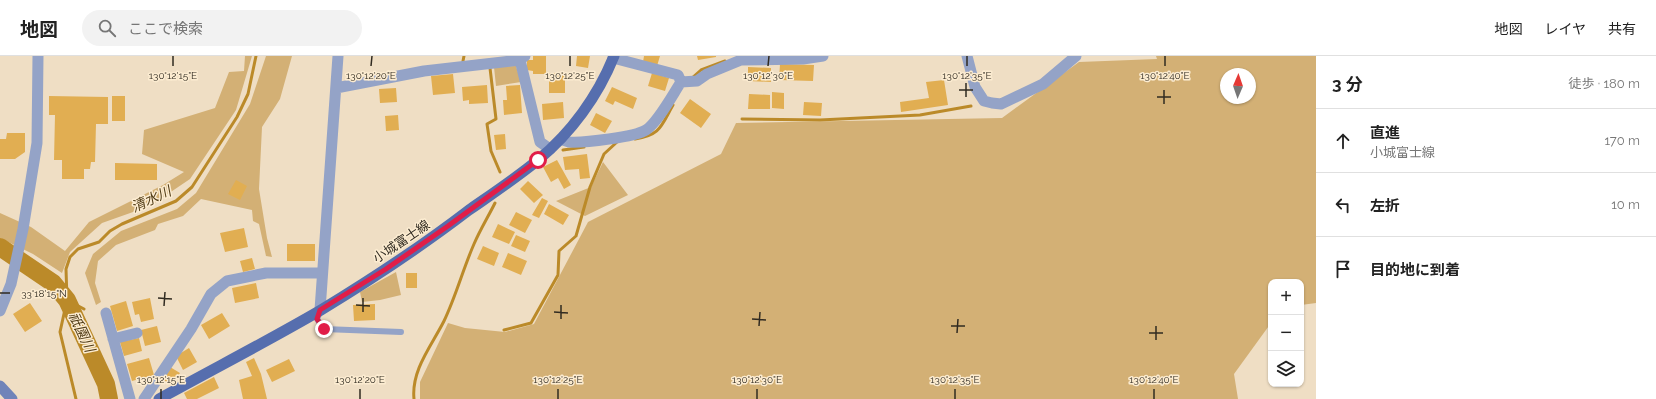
<!DOCTYPE html>
<html lang="ja">
<meta charset="utf-8">
<style>
body{margin:0;font-family:Raleway,"Noto Sans JP",sans-serif;background:#f2f2f2;color:#222}
.controls{position:absolute;right:12px;bottom:12px;display:grid;overflow:hidden;border-radius:8px;box-shadow:0 1px 3px #0004}
.controls button{width:36px;height:36px;display:grid;place-items:center;padding:0;border:0;border-bottom:1px solid #e0e0e0;background:#fff;color:#222;font:20px sans-serif}
.compass{position:absolute;left:1220px;top:12px;width:36px;height:36px;border-radius:50%;background:#fff;box-shadow:0 1px 3px #0004;rotate:2deg}
.stop{position:absolute;width:12px;height:12px;margin:-9px;border:3px solid #e11d48;border-radius:50%;background:#fff}
.stop.end{background:#e11d48;border-color:#fff;box-shadow:0 1px 4px #0008}
.list{margin:0;padding:0;list-style:none}
h2{display:flex;justify-content:space-between;align-items:center;height:52px;margin:0;padding:0 16px;font-size:17px}
h2 small{font-size:13px;font-weight:400;color:#767676}
.list li{display:grid;grid-template-columns:26px 1fr auto;gap:12px;align-items:center;box-sizing:border-box;height:64px;padding:0 16px;border-top:1px solid #e0e0e0}
.list b{display:block;font-size:15px;white-space:nowrap}
.list p{margin:0;font-size:13px;white-space:nowrap;color:#767676}
.list em{font-size:13px;font-style:normal;color:#767676}
.icon{flex:none;width:22px;height:22px;fill:none;stroke:currentColor;stroke-width:2;stroke-linecap:round;stroke-linejoin:round}
.map{position:relative;flex:none;width:1316px;height:343px;overflow:hidden}
header{display:flex;align-items:center;gap:24px;box-sizing:border-box;height:56px;padding:0 20px;background:#fff;border-bottom:1px solid #e0e0e0}
header strong{font-size:19px}
nav{display:flex;gap:22px;margin-inline-start:auto;font-size:14px}
.search{width:280px;height:36px;background:#f2f2f2;display:flex;align-items:center;gap:10px;box-sizing:border-box;padding:0 14px;border-radius:22px;color:#767676;font-size:15px}
main{display:flex}
aside{flex:1;background:#fff}
.map>svg:first-child{display:block}
.green{fill:#d3b075;fill-rule:evenodd}
.lines{fill:none;stroke-linecap:round;stroke-linejoin:round}
.stream{stroke:#bb8a29;stroke-width:3}
.river{stroke:#bb8a29;stroke-width:18}
.building{fill:#e1ae52}
.service{stroke:#94a3c7;stroke-width:6}
.minor{stroke:#94a3c7;stroke-width:11}
.secondary{stroke:#7084b9;stroke-width:11}
.primary{stroke:#566eae;stroke-width:11}
.route{stroke:#e11d48;stroke-width:5}
.ticks{fill:none;stroke:#312b21;stroke-width:1.5}
.labels{text-anchor:middle;stroke-width:3;stroke-linejoin:round;paint-order:stroke}
.street-label{font-size:13px;fill:#312b21;stroke:#fcecd1}
.water-label{font-size:14px;font-style:italic;fill:#523d17;stroke:#fcecd1}
.ticks-label{font-size:10px;text-anchor:middle;fill:#312b21;stroke:#fcecd1;stroke-width:3;stroke-linejoin:round;paint-order:stroke}
</style>
<header>
<strong>地図</strong>
<div class="search"><svg class="icon" aria-label="search" viewBox="0 0 24 24"><circle cx="10" cy="10" r="6"/><path d="M15 15l6 6"/></svg>ここで検索</div>
<nav><a>地図</a><a>レイヤ</a><a>共有</a></nav>
</header>
<main>
<div class="map">
<svg width="1316" height="343" viewBox="0 0 1316 343">
<rect width="100%" height="100%" fill="#efdec4"/>
<path class="green" d="M245 0H252L236 54 190 123 150 150 102 167 70 196 62 217 33 198 0 182V157L31 171 65 195 89 166 163 129 184 116 142 98 144 74 215 52 229 16 244 15Z
M266 0H292L280 43 262 71 259 133 267 182 272 201 266 200 259 168 253 165 252 154 201 143 183 160 158 168 155 174 116 189 98 205 95 227 101 246 96 249 85 217 93 198 121 175 177 153 196 137 250 48Z
M1156 0H1316V247L1301 249V226H1271V267L1234 318 1238 343H420V326L448 267 465 272 505 276 534 268 588 166 721 98 736 67 1002 62 1079 6 1157 3ZM1226 18H1250V42H1226Z
M516 10 521 26 496 30 494 11Z
M603 106 628 139 585 160 556 145 591 131Z
M396 216 401 239 380 244 362 246 360 236Z"/>
<g class="lines">
<path class="stream" d="M463 5 464 0
M490 12 496 63 487 68 491 95 500 116
M692 22 701 14 725 5
M742 63 820 64 920 59 971 50
M635 83C661 79 661 70 673 49
M563 94 584 91
M67 244 66 213 70 201 78 193 99 186 110 175 122 168 176 145 192 131 237 61 248 38 256 0
M504 274 531 267 558 219 559 195 576 180 590 131 604 98 617 86
M76 343 60 276 67 244 84 253
M414 343C411 314 432 289 444 265 456 240 463 213 474 188 480 174 488 161 495 147"/>
<path class="river" d="M0 191 53 227 67 244 106 328 109 343"/>
</g>
<path class="building" d="M533 0H546V18H533V15L527 14V4H533Z
M577 0H590L588 12 576 10Z
M644 0H660L657 10 643 6Z
M697 0H716V1L698 4Z
M780 8 814 9 813 25 779 24Z
M748 11 771 12V26L748 25Z
M549 17H565V37H549Z
M652 17 669 22 665 35 648 30Z
M453 18 455 37 433 39 431 20Z
M944 24 948 49 901 56 900 46 929 42 926 26Z
M487 29 488 47 469 48V44L463 45 462 31Z
M520 29 522 57 504 59 503 44H507L506 30Z
M612 31 637 42 633 53 615 45 613 49 605 45Z
M396 32 397 46 380 47 379 33Z
M772 36 784 37V53L772 52Z
M749 38 770 39V53H748Z
M49 40 108 41V68H96L95 106H91L90 113H84V123H62V104H54L55 59H49Z
M112 40H125V65H112Z
M690 43 711 58 701 72 680 57Z
M563 46 564 62 543 64 542 48Z
M804 46 822 47 821 60 803 59Z
M596 57 612 65 605 77 590 69Z
M398 59 399 74 386 75 385 60Z
M7 77H25V96L15 103H0V83H6Z
M505 78 506 93 496 94 494 79Z
M587 98 590 122 580 123 579 113 565 114 563 101Z
M557 104 571 129 564 133 558 122 551 126 543 111Z
M115 107 157 108V124H115Z
M236 124 247 130 240 144 228 138Z
M528 125 543 139 534 147 520 133Z
M542 142 548 145 539 162 532 159Z
M549 148 569 159 563 169 544 158Z
M516 156 532 164 525 177 509 169Z
M498 168 515 176 509 188 492 181Z
M244 172 248 191 225 196 220 177Z
M516 179 530 185 525 196 511 190Z
M287 188H315V205H287Z
M483 190 499 197 494 210 477 203Z
M508 197 527 205 521 219 502 211Z
M252 202 255 213 243 216 240 205Z
M406 217H417V232H406Z
M256 227 259 242 235 247 232 232Z
M150 242 154 263 141 266 139 258 135 259 132 246Z
M126 245 133 270 117 275 110 250Z
M30 247 42 265 25 276 13 258Z
M375 248V264L354 265 353 249Z
M222 257 230 270 209 283 201 269Z
M157 270 161 286 145 290 141 274Z
M139 282 142 295 124 300 120 286Z
M189 292 197 306 183 314 176 300Z
M149 302 154 319 132 325 127 308Z
M254 302 261 318 267 343H243L239 324 252 320 246 306Z
M289 303 295 315 272 326 266 314Z
M170 311 180 317 172 329 162 323Z
M214 321 219 332 197 343H187L184 337Z"/>
<g class="lines">
<path class="service" d="M320 256 317 263 324 273 401 276"/>
<path class="minor" d="M967 0 975 31 984 45 992 47 1001 48 1043 28 1076 0
M613 2 678 19 681 26
M520 4 540 86 550 93
M681 26 697 25 707 18 741 4 803 3 823 0
M336 32 424 15 520 4 525 0
M561 83C563 84 566 85 569 86 584 87 635 81 646 74 658 66 673 38 681 26
M320 254 338 0
M0 255 11 228 23 173 37 87 38 0
M106 257 130 343
M113 283 137 277
M144 343 191 273 211 238 227 225 266 217H322"/>
<path class="secondary" d="M0 330 12 343"/>
<path class="primary" d="M159 343C213 313 268 285 321 254 372 223 422 190 469 154 492 138 516 122 538 104 571 77 598 40 614 0"/>
</g>
<g class="lines">
<path class="route" d="M324 273 317 263 320 254 386 213 448 170 538 104"/>
</g>
<path class="ticks" d="M173 10V0M371 10 372 0M570 10V0M768 10 769 0M967 10V0M1165 10V0M959 34H973M966 41V27M1157 41H1171M1164 48V34M0 237H10M158 242 172 243M356 249 370 250M164 250 165 236M363 256V242M554 256 568 257M561 263V249M752 263 766 264M759 270 760 256M951 270H965M957 277 958 263M1149 277H1163M1156 284V270M161 343V333M360 343V333M558 343V333M757 343V333M955 343V333M1154 343V333"/>
<g class="labels">
<g class="street-label">
<text transform="translate(401 185) rotate(-34)" y="5">小城富士線</text>
</g>
<g class="water-label">
<text transform="translate(151 143) rotate(-25)" y="5">清水川</text>
<text transform="translate(82 276) rotate(65)" y="5">祇園川</text>
</g>
</g>
<g class="ticks-label">
<text x="173" y="23">130°12'15"E</text>
<text x="371" y="23">130°12'20"E</text>
<text x="570" y="23">130°12'25"E</text>
<text x="768" y="23">130°12'30"E</text>
<text x="967" y="23">130°12'35"E</text>
<text x="1165" y="23">130°12'40"E</text>
<text x="44" y="241">33°18'15"N</text>
<text x="161" y="327">130°12'15"E</text>
<text x="360" y="327">130°12'20"E</text>
<text x="558" y="327">130°12'25"E</text>
<text x="757" y="327">130°12'30"E</text>
<text x="955" y="327">130°12'35"E</text>
<text x="1154" y="327">130°12'40"E</text>
</g>
</svg>
<div class="controls">
<button>+</button>
<button>−</button>
<button><svg class="icon" aria-label="layers" viewBox="0 0 24 24"><path d="M12 4l9 5-9 5-9-5zM3 14l9 5 9-5"/></svg></button>
</div>
<svg class="compass" viewBox="-18 -18 36 36"><path d="M0-13l5 13h-10z" fill="#e53935"/><path d="M0 13l5-13h-10z" fill="#767676"/></svg>
<div class="stop" style="left:538px;top:104px"></div>
<div class="stop end" style="left:324px;top:273px"></div>
</div>
<aside>
<h2>3 分<small>徒歩 · 180 m</small></h2>
<ul class="list">
<li><svg class="icon" aria-label="ahead" viewBox="0 0 24 24"><path d="M12 20V5M6 11l6-6 6 6"/></svg><div><b>直進</b><p>小城富士線</p></div><em>170 m</em></li>
<li><svg class="icon" aria-label="left" viewBox="0 0 24 24"><path d="M17 20v-9H6M10 6l-5 5 5 5"/></svg><div><b>左折</b></div><em>10 m</em></li>
<li><svg class="icon" aria-label="arrive" viewBox="0 0 24 24"><path d="M6 21V4h12l-3 4 3 4H6"/></svg><div><b>目的地に到着</b></div></li>
</ul>
</aside>
</main>
